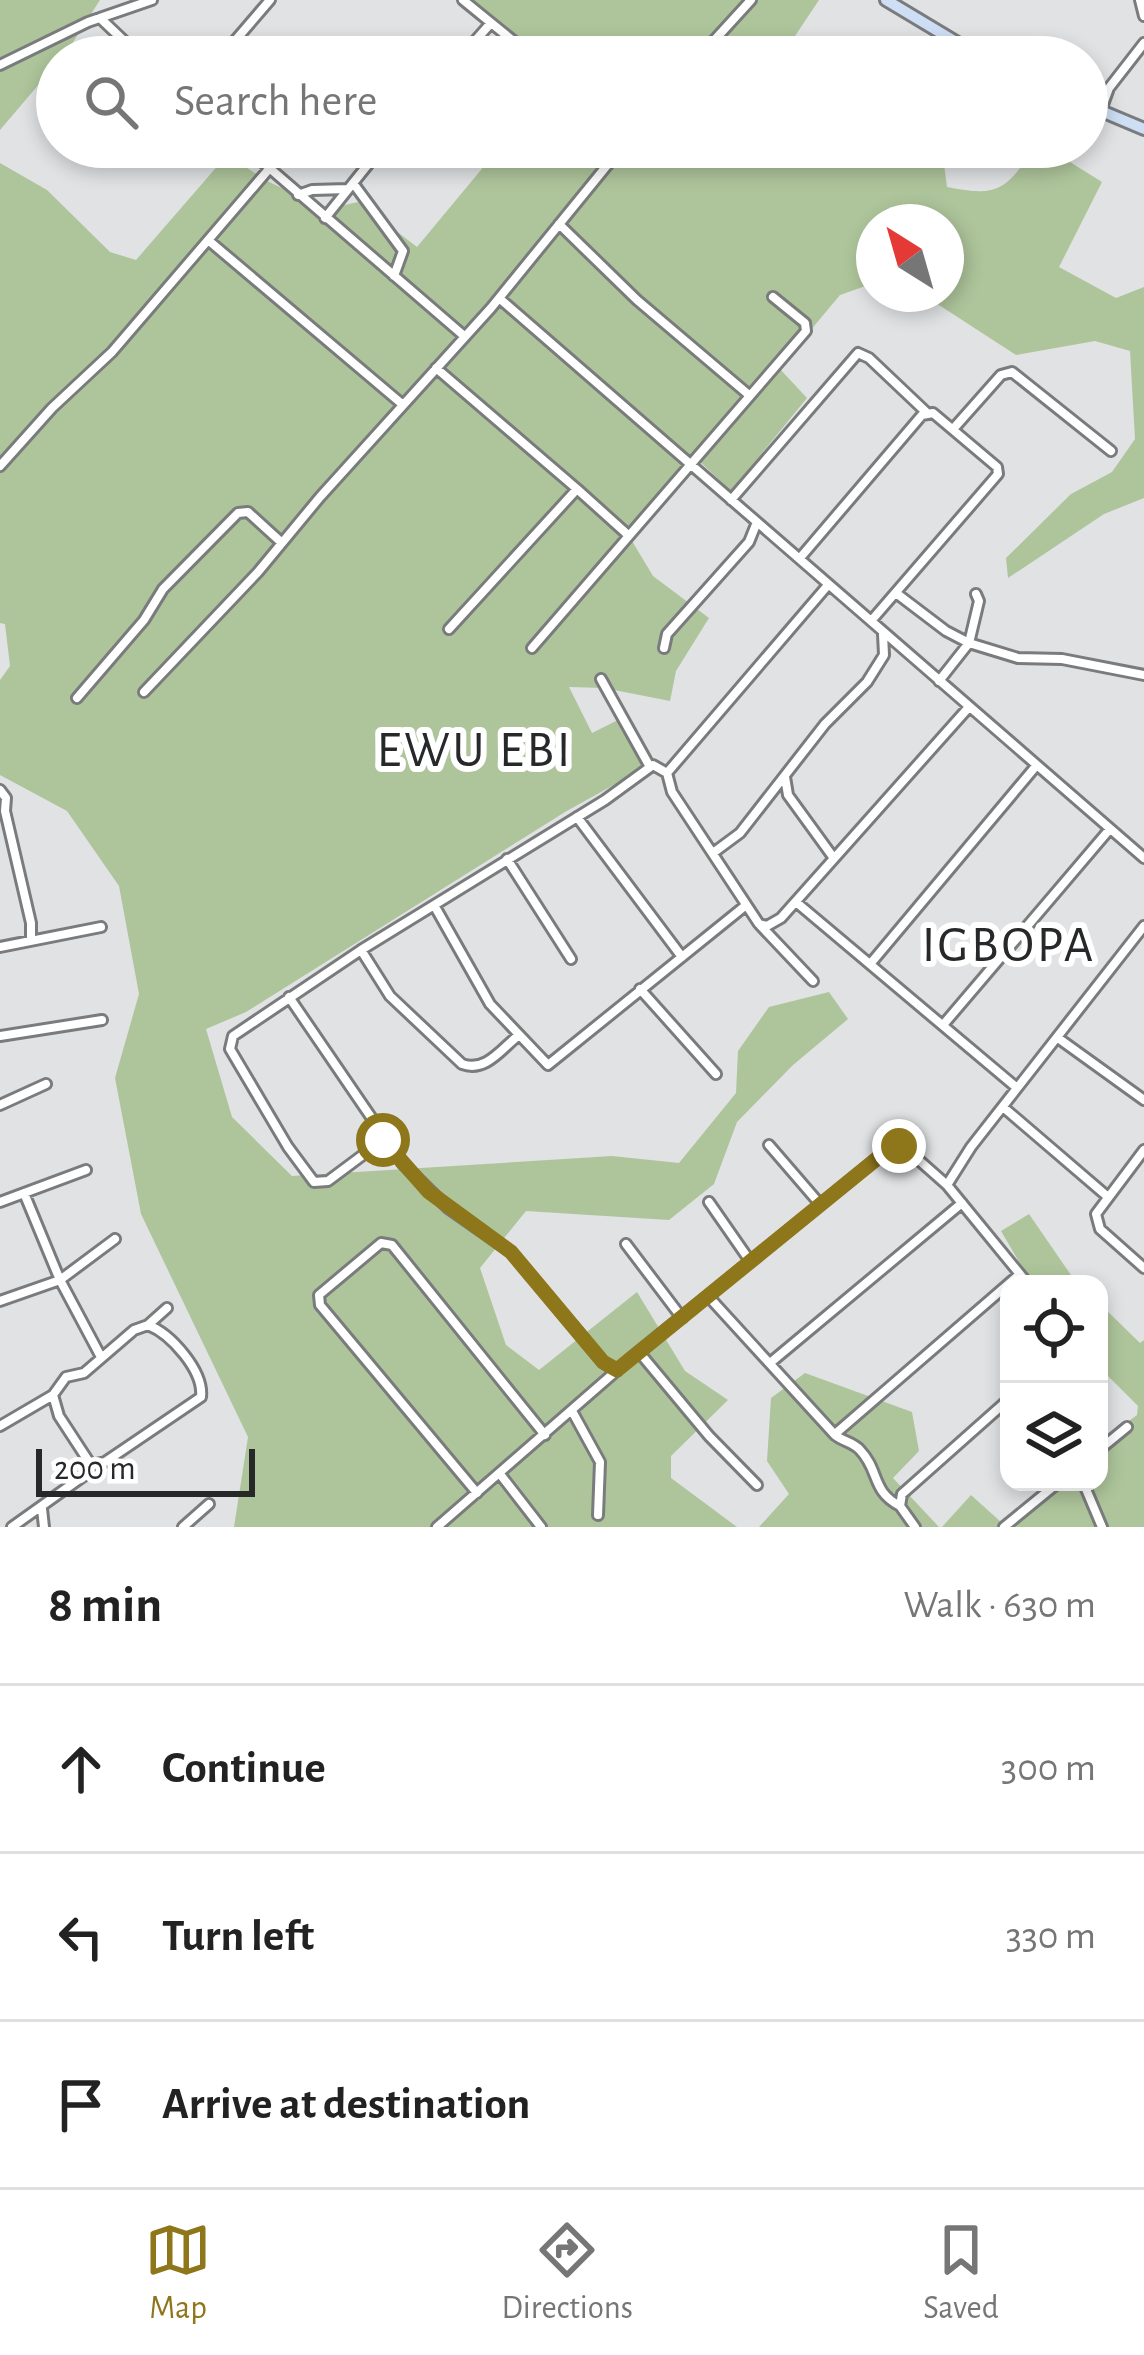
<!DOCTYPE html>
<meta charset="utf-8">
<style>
body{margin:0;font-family:"Alegreya Sans",sans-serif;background:#f6f6f6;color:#222}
.controls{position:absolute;right:36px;bottom:36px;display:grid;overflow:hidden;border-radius:24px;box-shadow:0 6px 18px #0003}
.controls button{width:108px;height:108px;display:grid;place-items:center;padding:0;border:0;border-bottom:3px solid #e0e0e0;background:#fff;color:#222;font:60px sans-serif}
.compass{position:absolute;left:856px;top:204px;width:108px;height:108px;border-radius:50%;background:#fff;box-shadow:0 6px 18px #0003;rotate:323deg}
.scale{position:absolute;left:36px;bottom:30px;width:219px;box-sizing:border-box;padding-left:12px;border:6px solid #272829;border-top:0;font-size:33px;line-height:42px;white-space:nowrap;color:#272829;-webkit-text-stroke:9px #fff;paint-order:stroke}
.stop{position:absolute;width:36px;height:36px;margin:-27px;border:9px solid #8e761b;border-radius:50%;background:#fff}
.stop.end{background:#8e761b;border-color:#fff;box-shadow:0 3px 12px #0008}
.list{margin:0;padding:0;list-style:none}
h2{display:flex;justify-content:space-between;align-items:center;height:156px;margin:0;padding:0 48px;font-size:51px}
h2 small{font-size:39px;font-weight:400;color:#767676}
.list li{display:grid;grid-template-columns:78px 1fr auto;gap:36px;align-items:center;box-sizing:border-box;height:168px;padding:0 48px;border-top:3px solid #e0e0e0}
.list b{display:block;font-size:45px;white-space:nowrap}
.list em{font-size:39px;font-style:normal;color:#767676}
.icon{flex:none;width:66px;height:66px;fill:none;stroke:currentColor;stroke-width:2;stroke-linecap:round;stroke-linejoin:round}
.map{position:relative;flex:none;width:1144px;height:1527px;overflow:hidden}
.search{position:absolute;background:#fff;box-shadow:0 6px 18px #0003;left:36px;right:36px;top:36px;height:132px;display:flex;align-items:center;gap:30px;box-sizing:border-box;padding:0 42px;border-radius:66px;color:#767676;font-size:45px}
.sheet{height:660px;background:#fff}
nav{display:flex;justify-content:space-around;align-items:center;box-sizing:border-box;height:168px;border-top:3px solid #e0e0e0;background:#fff;font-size:33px;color:#767676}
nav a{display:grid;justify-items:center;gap:6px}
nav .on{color:#8e761b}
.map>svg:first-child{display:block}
.green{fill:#aec59b}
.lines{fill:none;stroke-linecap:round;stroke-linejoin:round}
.street-casing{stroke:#797b7c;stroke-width:14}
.secondary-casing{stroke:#797b7c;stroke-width:16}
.street{stroke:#fff;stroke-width:8}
.secondary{stroke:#cedef4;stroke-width:10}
.route{stroke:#8e761b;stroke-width:15}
.labels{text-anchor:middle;stroke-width:12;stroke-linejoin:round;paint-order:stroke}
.quarter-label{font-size:51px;letter-spacing:3px;fill:#272829;stroke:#fff}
</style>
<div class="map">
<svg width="1144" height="1527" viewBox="0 0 1144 1527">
<rect width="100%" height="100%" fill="#e0e2e4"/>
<path class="green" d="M0 0H100L68 50 57 57V63L0 130Z
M470 0H819L781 57H530L520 43Z
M500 147H933L943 157 947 187C1002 198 1004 188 1037 147H1046L1102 182 1059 267 1116 298 1144 287V498L1104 514 1008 578 1006 558 1071 494 1112 472 1135 439 1130 351 1095 341 1016 355 922 294H946V222H874V283L840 295 779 368 807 398 731 491 696 458 632 541 653 576 709 618 676 671 670 701 604 688 569 687 592 733 622 718 655 762 565 812 246 1012 206 1029 232 1117 292 1176 612 1156 679 1163 736 1093 738 1051 769 1007 829 992 848 1019 793 1065 737 1122 714 1184 669 1220 526 1211 480 1268 506 1345 539 1370 637 1292 685 1371 728 1400 671 1456V1478L737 1527H234L248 1437 141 1214 115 1078 139 994 119 886 67 811 0 775V680L10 666 5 624 0 623V163L47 190 110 252 136 260 227 155 269 182 327 209 358 202 417 247Z
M1029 1214 1073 1278 1080 1284H1032L1001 1231Z
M1099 1303 1140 1343 1144 1340V1527H942L971 1495 1002 1523 1051 1482H1099V1443L1137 1415 1138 1406 1099 1367Z
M805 1373 912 1412 919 1451 893 1478 939 1527H759L789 1494 767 1461 771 1398Z"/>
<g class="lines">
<g class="street-casing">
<path id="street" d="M463 0 533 57
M1140 0 1144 16
M100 18 141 57
M221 57 270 0
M461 57 490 24
M699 57 751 0
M0 65 88 22 152 0
M1101 110 1109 88 1144 43
M245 147 463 335
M353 183 403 251 394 276
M298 195 312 190 348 189
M325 218 382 147
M559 224 637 300 749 395
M208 240 402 404
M499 298 1144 858
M436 368 577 489
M954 428 1001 375 1012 372 1111 451
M0 466 52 408 112 352 269 169
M731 500 858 353 869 358 926 412
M800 558 922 415 933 413 997 467 998 474 871 621
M896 593 946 631 969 643 1018 658 1062 659 1144 675
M449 629 577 489 627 534
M532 648 806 331 805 323 773 297
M664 648 667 634 749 542 757 522
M601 679 650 767
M939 681 969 643 979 601 976 594
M144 692 258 572 320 497 491 308 622 147
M77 698 144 620 163 589 238 513 248 512 282 543
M667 773 672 792 759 924 767 926 781 918 969 707
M785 777 788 795 833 857
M0 790 6 798 5 811 31 923V939
M577 817 682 957
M713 853 740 833 825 724 867 682 884 655 883 634
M507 859 571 959
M796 902 1017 1088
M434 905 490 1004 548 1065 745 906
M760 925 813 981
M0 947 101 927
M361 950 390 996 462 1064C486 1073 502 1048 519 1035
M871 963 1036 766
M640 989 716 1074
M289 997 403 1164 448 1208 511 1252 603 1362 617 1371
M943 1025 1109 830
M0 1036 102 1020
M1058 1038 1144 1100
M0 1105 46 1084
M1003 1107 1108 1197
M383 1140 328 1181 314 1182 288 1147 230 1049 233 1036 361 950 605 800 653 765 667 773 828 585
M769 1145 819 1203
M1144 1150 1096 1214 1100 1229 1144 1268
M24 1193 60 1280 101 1357
M0 1202 86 1170
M709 1202 750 1261
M626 1244 682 1318
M1028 1284 947 1185 971 1147 1144 926
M708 1296 835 1435C844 1442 853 1442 860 1450 880 1471 871 1491 900 1506
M0 1301 60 1280 115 1239
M639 1352 709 1436 757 1485
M770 1363 962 1203
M53 1395 59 1416 91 1465
M572 1411 600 1462 598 1515
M0 1426 53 1395 66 1377 84 1373 134 1330 148 1325 167 1308
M835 1434 1020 1274
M1099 1450 1127 1427
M500 1474 541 1527
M1083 1482 1102 1527
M477 1493 320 1305 319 1295 381 1243 392 1245 545 1435
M42 1509 44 1527
M12 1527 85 1475 91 1465 105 1462 201 1397C204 1371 171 1334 148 1325
M183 1527 209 1504
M437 1527 630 1359 890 1148 904 1147 947 1185
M915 1527 900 1506 902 1494 1009 1399
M1004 1527 1059 1482"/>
</g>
<g class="secondary-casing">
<path id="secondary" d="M886 0 981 57
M1087 105 1144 129"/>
</g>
<use href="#street" class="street"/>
<use href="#secondary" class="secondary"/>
</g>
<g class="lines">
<path class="route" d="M383 1140 429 1192 511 1252 603 1362 617 1370 890 1148 899 1146"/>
</g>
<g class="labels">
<g class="quarter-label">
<text x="475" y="766">EWU EBI</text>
<text x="1009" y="961">IGBOPA</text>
</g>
</g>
</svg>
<div class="controls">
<button><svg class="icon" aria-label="locate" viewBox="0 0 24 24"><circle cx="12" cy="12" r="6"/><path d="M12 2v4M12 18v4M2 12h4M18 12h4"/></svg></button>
<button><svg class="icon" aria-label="layers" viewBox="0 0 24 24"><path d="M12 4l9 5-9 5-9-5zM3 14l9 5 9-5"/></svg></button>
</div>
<svg class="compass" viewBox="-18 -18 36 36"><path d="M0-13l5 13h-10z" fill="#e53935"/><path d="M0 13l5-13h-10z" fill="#767676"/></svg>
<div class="scale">200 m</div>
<div class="stop" style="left:383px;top:1140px"></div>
<div class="stop end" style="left:899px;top:1146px"></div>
<div class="search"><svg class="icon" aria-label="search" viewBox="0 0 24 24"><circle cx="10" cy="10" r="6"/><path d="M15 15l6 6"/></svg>Search here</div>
</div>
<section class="sheet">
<h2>8 min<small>Walk · 630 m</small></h2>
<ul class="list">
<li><svg class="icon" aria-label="ahead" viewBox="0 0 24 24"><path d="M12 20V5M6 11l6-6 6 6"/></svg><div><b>Continue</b></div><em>300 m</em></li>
<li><svg class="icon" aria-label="left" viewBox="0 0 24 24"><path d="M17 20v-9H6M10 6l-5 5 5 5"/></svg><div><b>Turn left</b></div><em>330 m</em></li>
<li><svg class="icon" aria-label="arrive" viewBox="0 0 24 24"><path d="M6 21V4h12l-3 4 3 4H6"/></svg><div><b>Arrive at destination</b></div></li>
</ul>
</section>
<nav>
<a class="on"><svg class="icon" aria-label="map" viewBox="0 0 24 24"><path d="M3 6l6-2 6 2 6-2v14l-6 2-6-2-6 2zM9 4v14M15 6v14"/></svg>Map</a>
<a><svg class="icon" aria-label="directions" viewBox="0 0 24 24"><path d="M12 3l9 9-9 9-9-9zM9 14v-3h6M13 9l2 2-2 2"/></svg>Directions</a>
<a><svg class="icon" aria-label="saved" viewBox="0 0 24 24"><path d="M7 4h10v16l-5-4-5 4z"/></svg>Saved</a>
</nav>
